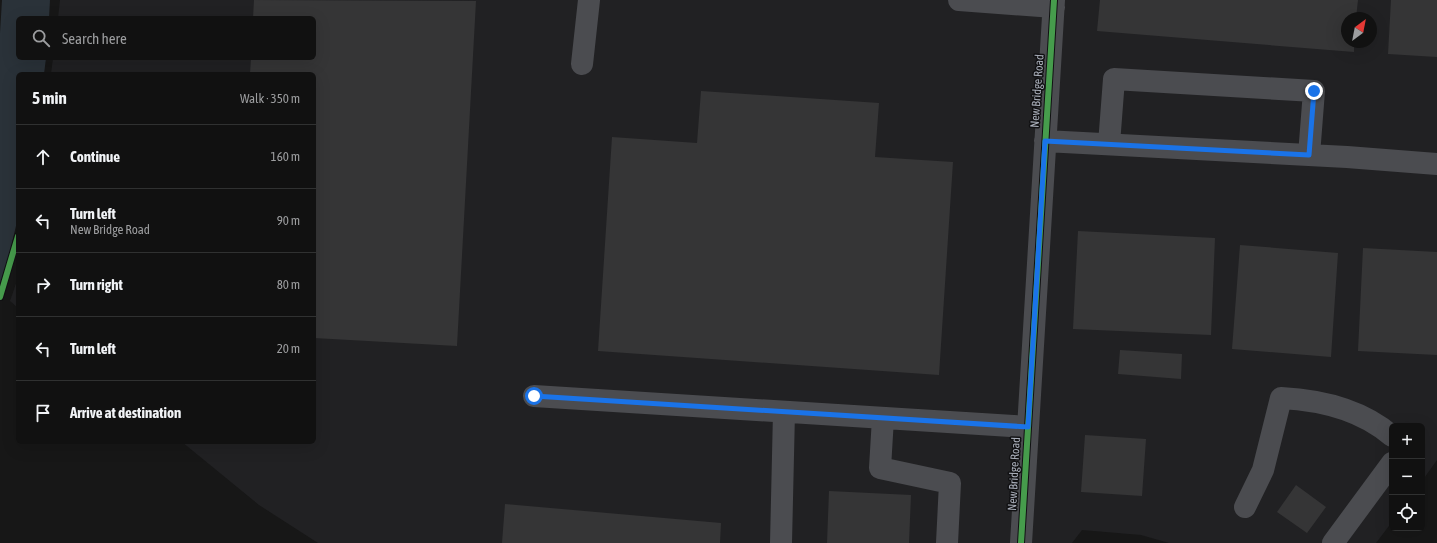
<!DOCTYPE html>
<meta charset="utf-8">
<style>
body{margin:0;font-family:"Asap Condensed",sans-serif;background:#1a1a1a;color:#f1f3f6}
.controls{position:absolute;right:12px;bottom:12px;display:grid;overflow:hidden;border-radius:6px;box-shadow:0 4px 16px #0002}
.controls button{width:36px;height:36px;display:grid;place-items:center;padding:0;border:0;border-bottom:1px solid #303131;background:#111;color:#f1f3f6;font:20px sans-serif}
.compass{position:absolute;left:1341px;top:12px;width:36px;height:36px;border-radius:50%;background:#111;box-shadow:0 4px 16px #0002;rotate:32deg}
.stop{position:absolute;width:12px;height:12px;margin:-9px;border:3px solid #1a73e8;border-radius:50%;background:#fff}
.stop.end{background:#1a73e8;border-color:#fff;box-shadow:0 1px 4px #0008}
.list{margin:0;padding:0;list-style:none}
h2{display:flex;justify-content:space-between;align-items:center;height:52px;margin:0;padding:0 16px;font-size:17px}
h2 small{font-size:13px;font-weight:400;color:#9c9d9f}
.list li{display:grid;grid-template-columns:26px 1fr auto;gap:12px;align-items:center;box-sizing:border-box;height:64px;padding:0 16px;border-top:1px solid #303131}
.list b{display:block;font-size:15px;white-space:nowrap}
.list p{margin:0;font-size:13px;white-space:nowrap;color:#9c9d9f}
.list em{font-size:13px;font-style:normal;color:#9c9d9f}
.icon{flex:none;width:22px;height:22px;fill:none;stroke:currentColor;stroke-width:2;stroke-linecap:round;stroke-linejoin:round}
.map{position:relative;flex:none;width:1437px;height:543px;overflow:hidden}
.search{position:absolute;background:#111;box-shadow:0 4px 16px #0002;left:16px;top:16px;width:300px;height:44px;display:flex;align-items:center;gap:10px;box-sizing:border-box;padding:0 14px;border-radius:6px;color:#9c9d9f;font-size:15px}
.panel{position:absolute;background:#111;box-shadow:0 4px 16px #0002;left:16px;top:72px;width:300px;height:372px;border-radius:6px}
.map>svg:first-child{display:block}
.built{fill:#212123;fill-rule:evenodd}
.water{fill:#2a3239}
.building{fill:#353536}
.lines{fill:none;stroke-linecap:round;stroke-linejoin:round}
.minor{stroke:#4b4c50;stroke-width:22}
.cycleway-casing{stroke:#111113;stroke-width:8}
.cycleway{stroke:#469c4c;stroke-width:6}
.route{stroke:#1a73e8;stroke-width:5}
.labels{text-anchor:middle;stroke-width:3;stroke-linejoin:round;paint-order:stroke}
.street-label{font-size:12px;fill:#a8adb8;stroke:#111113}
</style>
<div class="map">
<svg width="1437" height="543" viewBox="0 0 1437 543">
<rect width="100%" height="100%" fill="#171717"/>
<path class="built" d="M60 0H1437V460L1422 481V426H1392V522L1376 543H1169L1141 535 1082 530 1072 543H318L259 505 182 442H314V74H51L53 58H314V18H58ZM1347 18H1371V42H1347Z
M18 278V308L10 301Z"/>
<path class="water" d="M2 0H50L49 18H18V58H46L44 74H18V217L7 265 0 287V33Z"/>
<path class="building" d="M254 0 476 1 457 346 314 338V74H250L251 58H314V18H253Z
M1100 0H1358L1356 18H1347V42H1354V52L1097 31Z
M1391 0H1437V57L1388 54Z
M701 91 879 103 875 157 953 162 939 375 598 351 612 137 697 143Z
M1078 231 1215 238 1211 335 1073 329Z
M1240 245 1338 253 1331 357 1232 349Z
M1363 248 1437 252V355L1358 351Z
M1120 350 1182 354 1181 379 1118 374Z
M1085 435 1146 439 1142 496 1081 492Z
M1296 485 1326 507 1307 533 1277 512Z
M829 491 911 495 909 543H827Z
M505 504 721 523 720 543H502Z"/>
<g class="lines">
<path class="minor" d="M959 0 1054 7
M582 64 589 0
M1045 141 1347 157 1437 164
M1109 144 1114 79 1314 91 1309 155
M534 396 1028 427
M883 418 880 468 950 483 947 543
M1245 507 1263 470 1281 398C1320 400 1362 410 1392 436
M781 543 784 412
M1021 543 1054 0
M1333 543 1392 463"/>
<g class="cycleway-casing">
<path id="cycleway" d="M0 297 18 236
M1021 543 1054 0"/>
</g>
<use href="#cycleway" class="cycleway"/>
</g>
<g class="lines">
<path class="route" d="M534 396 1028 427 1045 141 1309 155 1314 91"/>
</g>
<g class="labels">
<g class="street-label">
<text transform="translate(1037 91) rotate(-86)" y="4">New Bridge Road</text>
<text transform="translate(1014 474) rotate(-87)" y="4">New Bridge Road</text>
</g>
</g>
</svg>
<div class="controls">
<button>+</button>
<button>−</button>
<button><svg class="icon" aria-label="locate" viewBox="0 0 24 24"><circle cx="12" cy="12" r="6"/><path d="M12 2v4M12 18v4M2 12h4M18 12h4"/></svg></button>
</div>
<svg class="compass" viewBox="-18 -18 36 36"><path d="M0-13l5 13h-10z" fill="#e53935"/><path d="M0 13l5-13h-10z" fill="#9c9d9f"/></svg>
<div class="stop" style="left:534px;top:396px"></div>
<div class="stop end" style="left:1314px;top:91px"></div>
<div class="search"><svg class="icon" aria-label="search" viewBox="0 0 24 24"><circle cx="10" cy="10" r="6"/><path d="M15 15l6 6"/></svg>Search here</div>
<section class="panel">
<h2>5 min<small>Walk · 350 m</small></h2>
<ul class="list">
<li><svg class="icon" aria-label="ahead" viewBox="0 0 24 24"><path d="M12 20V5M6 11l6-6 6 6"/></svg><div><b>Continue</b></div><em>160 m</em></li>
<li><svg class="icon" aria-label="left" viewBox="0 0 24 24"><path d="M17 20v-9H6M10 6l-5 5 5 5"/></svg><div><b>Turn left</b><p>New Bridge Road</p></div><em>90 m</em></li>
<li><svg class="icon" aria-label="right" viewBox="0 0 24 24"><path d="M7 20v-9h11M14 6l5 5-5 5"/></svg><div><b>Turn right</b></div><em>80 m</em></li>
<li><svg class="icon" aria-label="left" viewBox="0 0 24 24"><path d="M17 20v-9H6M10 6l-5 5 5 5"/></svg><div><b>Turn left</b></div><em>20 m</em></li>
<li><svg class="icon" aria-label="arrive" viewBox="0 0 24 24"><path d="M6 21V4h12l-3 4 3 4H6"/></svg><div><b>Arrive at destination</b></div></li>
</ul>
</section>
</div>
